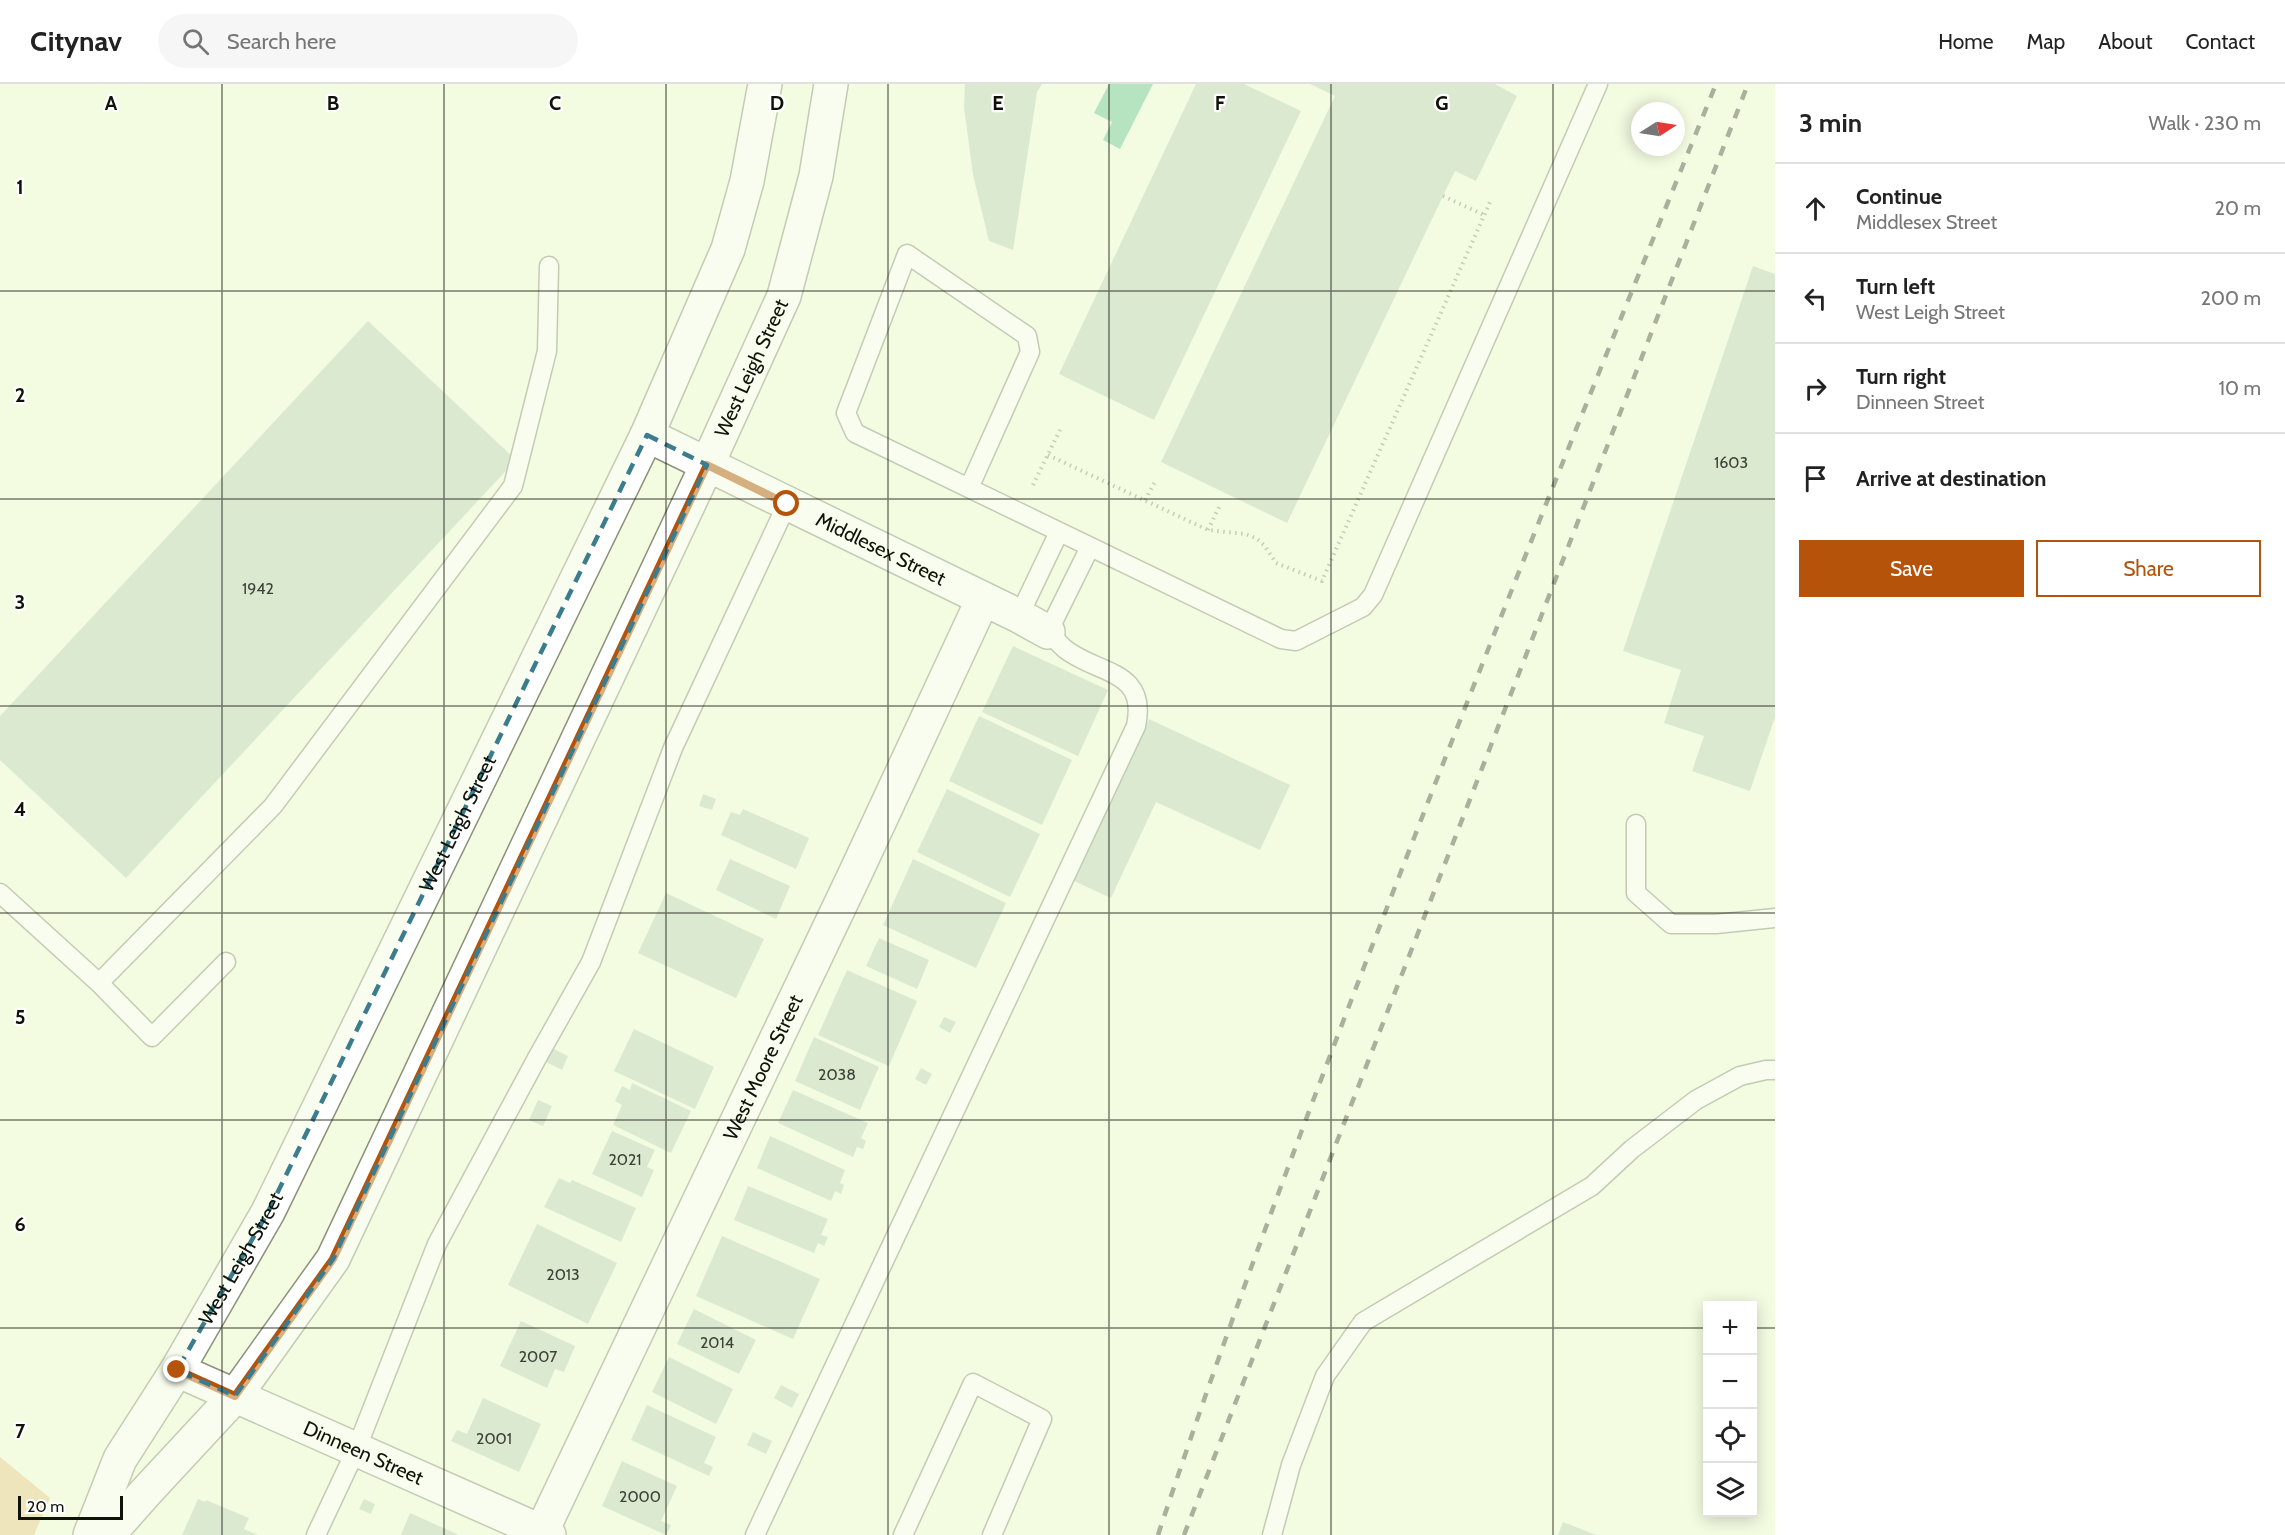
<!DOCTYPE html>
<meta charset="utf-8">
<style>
body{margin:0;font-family:Cabin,sans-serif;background:#f6f6f6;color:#222}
.controls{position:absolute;right:18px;bottom:18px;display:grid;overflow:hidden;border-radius:0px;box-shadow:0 3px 15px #0003}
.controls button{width:54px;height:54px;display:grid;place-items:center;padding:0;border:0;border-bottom:2px solid #e0e0e0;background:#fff;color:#222;font:30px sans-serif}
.compass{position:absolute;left:1631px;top:18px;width:54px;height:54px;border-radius:50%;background:#fff;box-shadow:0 3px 15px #0003;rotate:78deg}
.scale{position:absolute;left:18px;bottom:15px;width:105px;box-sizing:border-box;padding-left:6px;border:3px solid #0f1209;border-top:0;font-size:16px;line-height:21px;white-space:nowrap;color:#0f1209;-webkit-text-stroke:4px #fff;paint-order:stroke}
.stop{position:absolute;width:18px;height:18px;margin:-14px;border:4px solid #b45309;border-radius:50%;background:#fff}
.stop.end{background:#b45309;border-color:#fff;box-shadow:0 2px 6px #0008}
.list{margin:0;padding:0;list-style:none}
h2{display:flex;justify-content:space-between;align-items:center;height:78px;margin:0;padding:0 24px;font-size:26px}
h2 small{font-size:20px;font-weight:400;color:#767676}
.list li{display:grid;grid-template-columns:39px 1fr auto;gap:18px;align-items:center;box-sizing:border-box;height:90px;padding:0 24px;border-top:2px solid #e0e0e0}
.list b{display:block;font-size:22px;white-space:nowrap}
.list p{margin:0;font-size:20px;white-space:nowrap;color:#767676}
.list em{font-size:20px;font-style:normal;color:#767676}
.actions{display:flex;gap:12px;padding:18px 24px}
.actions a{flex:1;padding:14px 0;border:2px solid #b45309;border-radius:0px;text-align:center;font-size:21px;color:#b45309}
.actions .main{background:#b45309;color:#fff}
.icon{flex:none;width:33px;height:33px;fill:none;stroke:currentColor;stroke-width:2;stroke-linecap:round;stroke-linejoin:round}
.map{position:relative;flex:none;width:1775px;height:1451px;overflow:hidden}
header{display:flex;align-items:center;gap:36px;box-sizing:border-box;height:84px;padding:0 30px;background:#fff;border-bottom:2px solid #e0e0e0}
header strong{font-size:28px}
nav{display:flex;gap:33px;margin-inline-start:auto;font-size:21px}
.search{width:420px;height:54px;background:#f6f6f6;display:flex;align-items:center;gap:15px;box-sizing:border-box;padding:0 21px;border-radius:33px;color:#767676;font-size:22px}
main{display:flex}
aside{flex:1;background:#fff}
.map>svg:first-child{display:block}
.green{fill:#ebca90}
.water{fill:#6dc898}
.building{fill:#c1d3bd}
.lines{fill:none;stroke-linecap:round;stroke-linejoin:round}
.service-casing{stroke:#8b927a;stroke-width:21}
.minor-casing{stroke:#8b927a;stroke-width:36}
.tertiary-casing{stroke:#8b927a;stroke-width:36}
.path{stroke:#8e9481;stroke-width:4;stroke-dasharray:1.5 4.5;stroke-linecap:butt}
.service{stroke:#fff;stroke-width:18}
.minor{stroke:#fff;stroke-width:33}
.tertiary{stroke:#fff;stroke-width:33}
.rail{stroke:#505547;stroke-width:4.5;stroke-dasharray:10 10;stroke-linecap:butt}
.route{stroke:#b45309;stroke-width:8}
.marked{fill:none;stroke:#3b7d8e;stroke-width:4.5;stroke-dasharray:12 8;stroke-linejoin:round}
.grid{fill:none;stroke:#0f1209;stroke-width:1.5;stroke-opacity:0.55}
.labels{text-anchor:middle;stroke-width:4.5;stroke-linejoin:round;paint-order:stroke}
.number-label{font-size:16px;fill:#3c4236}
.street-label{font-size:20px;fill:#0f1209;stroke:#fff}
.grid-label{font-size:20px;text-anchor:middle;font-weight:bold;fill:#0f1209;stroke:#fff;stroke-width:4.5;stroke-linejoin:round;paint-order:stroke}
</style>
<header>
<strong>Citynav</strong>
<div class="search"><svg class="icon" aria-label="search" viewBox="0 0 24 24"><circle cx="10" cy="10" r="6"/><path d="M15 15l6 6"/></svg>Search here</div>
<nav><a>Home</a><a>Map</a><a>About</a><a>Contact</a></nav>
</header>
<main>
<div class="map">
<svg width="1775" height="1451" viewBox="0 0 1775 1451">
<rect width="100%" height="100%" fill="#f3fbe1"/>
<path class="green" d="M0 1373 50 1414 34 1451H0Z"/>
<path class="water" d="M1109 0H1153L1120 65 1103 56 1112 38 1094 29Z"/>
<path class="building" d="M965 0H1042L1037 8 1013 166 989 157 973 91 964 23Z
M1196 0H1244L1301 27 1154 336 1059 290Z
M1310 0H1495L1517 12 1476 97 1455 87 1287 439 1161 378 1335 12Z
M1753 182 1775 190V633L1750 707 1692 687 1704 652 1664 639 1681 586 1623 567Z
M368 237 516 376 126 794 0 676V632Z
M1013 562 1108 606 1078 672 982 628Z
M979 632 1072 676 1042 741 949 697Z
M1149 635 1290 701 1260 766 1156 718 1111 814 1074 797Z
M947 705 1040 750 1010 813 917 768Z
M703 710 716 715 712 726 699 722Z
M743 725 809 754 796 785 721 751 731 728 740 731Z
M730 775 790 802 776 835 716 806Z
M913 775 1006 819 976 884 883 841Z
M666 809 764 855 736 914 638 869Z
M879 854 929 876 917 905 866 882Z
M847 886 917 917 889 982 818 951Z
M944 933 956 938 950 949 939 943Z
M634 945 714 983 695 1025 614 987Z
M814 953 879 983 860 1026 795 997Z
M550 963 568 972 562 986 544 977Z
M921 984 932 990 926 1001 915 995Z
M632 999 691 1027 671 1069 613 1041 622 1021 615 1017 622 1002 630 1006Z
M793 1006 868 1039 861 1054 866 1057 863 1065 857 1063 853 1073 778 1039Z
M538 1016 552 1022 543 1042 529 1036Z
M612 1047 655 1066 647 1083 654 1086 642 1113 592 1090Z
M770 1052 845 1086 840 1099 844 1101 841 1110 835 1107 831 1117 757 1084Z
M559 1094 570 1099 572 1096 636 1124 621 1158 544 1123Z
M748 1102 828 1135 821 1151 828 1153 824 1162 818 1159 814 1169 734 1136Z
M537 1140 617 1179 588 1240 508 1201Z
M722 1152 820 1195 793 1255 696 1212Z
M694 1225 756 1256 739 1290 677 1260Z
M521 1237 575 1262 564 1288 555 1285 547 1304 500 1282Z
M669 1273 733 1305 716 1340 652 1308Z
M781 1301 799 1310 792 1324 774 1314Z
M483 1314 541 1340 519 1388 451 1357 457 1346 467 1350Z
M647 1321 716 1353 704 1379 713 1383 709 1392 631 1356Z
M753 1348 772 1357 766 1370 747 1361Z
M622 1377 677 1402 661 1437 671 1441 666 1451 602 1422Z
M198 1415 205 1418 206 1416 249 1434 244 1445 258 1451H182Z
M364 1415 375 1420 371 1430 359 1425Z
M410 1429 459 1451H401Z
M1563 1438 1596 1451H1558Z"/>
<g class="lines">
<g class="service-casing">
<path id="service" d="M969 404 1030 268 1027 252 907 170 846 329 855 349 1281 555 1296 557 1363 523 1373 511 1598 0
M1019 532 1059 448
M1636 740V809L1671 840H1716L1775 834
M0 809 99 899 152 953 226 878
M99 899 273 722 513 402 547 267 549 182
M316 1451 356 1366 437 1160 537 974 591 878 673 664 787 420
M755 1451 1136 642C1148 585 1098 591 1065 565 1059 560 1054 553 1048 548L1090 463
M903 1451 973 1299 1042 1335 992 1451
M1272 1451 1291 1381 1325 1292 1363 1238 1592 1102 1632 1065 1696 1016 1740 992 1766 986H1775"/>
</g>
<g class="minor-casing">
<g id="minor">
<path id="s1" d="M647 351 1019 532 1048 548"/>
<path id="s2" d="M177 1286 549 1451"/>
<path id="s3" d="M540 1451 855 790 983 515"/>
</g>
</g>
<g class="tertiary-casing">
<g id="tertiary">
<path id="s4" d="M90 1451 120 1375 177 1286 268 1128 647 351 728 165 747 97 765 0"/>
<path id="s5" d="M108 1451 145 1409 235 1312 333 1175 707 381 784 212 816 92 831 0"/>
</g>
</g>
<path class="path" d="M1443 112 1484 131
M1048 371 1208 446 1245 450 1256 454 1264 461 1276 479 1322 497 1490 118
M1033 401 1061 344
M1145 416 1156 396
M1208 446 1220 421"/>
<use href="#service" class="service"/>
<use href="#minor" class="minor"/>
<use href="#tertiary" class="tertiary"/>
<path class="rail" d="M1158 1451C1236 1216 1324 985 1414 754 1512 502 1614 251 1716 0
M1184 1451 1748 0"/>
</g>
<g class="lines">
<path class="route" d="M177 1286 235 1312 333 1175 707 381 787 420"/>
</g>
<path d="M0 0H1775V1451H0ZM647 351 707 381 333 1175 235 1312 177 1286 268 1128Z" fill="#f3fbe1" fill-opacity=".55" fill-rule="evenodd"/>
<path class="marked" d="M647 351 707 381 333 1175 235 1312 177 1286 268 1128Z"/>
<path class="grid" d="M222 0V1451M444 0V1451M666 0V1451M888 0V1451M1109 0V1451M1331 0V1451M1553 0V1451M0 207H1775M0 415H1775M0 622H1775M0 829H1775M0 1036H1775M0 1244H1708M1752 1244H1775"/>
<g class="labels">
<g class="number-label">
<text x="1731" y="384">1603</text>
<text x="258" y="510">1942</text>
<text x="837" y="996">2038</text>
<text x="625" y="1081">2021</text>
<text x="563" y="1196">2013</text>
<text x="717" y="1264">2014</text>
<text x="538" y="1278">2007</text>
<text x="494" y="1360">2001</text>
<text x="640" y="1418">2000</text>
</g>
<g class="street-label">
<text dy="7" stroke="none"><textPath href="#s5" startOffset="1341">West Leigh Street</textPath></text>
<text dy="7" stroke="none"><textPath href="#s1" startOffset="260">Middlesex Street</textPath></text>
<text dy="7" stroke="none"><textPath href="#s4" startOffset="802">West Leigh Street</textPath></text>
<text dy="7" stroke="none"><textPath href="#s3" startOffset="518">West Moore Street</textPath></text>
<text dy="7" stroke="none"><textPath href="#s4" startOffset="316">West Leigh Street</textPath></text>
<text dy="7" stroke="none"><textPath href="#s2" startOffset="204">Dinneen Street</textPath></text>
</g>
</g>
<g class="grid-label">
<text x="111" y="26">A</text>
<text x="333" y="26">B</text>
<text x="555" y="26">C</text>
<text x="777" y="26">D</text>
<text x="998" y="26">E</text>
<text x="1220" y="26">F</text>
<text x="1442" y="26">G</text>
<text x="20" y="110">1</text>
<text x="20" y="318">2</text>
<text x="20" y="525">3</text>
<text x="20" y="732">4</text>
<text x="20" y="940">5</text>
<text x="20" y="1147">6</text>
<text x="20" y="1354">7</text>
</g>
</svg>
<div class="controls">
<button>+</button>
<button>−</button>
<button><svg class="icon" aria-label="locate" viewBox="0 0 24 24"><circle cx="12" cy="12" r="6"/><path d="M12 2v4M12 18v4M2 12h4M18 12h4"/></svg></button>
<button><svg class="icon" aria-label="layers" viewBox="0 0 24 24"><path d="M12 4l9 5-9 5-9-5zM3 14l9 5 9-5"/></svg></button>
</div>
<svg class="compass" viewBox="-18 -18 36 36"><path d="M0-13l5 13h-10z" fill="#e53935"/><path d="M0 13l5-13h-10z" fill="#767676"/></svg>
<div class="scale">20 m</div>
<div class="stop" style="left:787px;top:420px"></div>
<div class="stop end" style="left:177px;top:1286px"></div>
</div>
<aside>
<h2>3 min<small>Walk · 230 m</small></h2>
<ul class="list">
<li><svg class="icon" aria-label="ahead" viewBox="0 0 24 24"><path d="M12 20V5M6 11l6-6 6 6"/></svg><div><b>Continue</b><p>Middlesex Street</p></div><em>20 m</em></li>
<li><svg class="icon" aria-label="left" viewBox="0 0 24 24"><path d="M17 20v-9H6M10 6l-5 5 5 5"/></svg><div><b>Turn left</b><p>West Leigh Street</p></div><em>200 m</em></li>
<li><svg class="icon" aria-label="right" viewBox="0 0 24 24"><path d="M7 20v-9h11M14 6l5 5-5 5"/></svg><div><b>Turn right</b><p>Dinneen Street</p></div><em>10 m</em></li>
<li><svg class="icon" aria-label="arrive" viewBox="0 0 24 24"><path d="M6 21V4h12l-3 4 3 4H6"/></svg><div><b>Arrive at destination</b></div></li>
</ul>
<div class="actions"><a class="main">Save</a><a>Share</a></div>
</aside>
</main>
